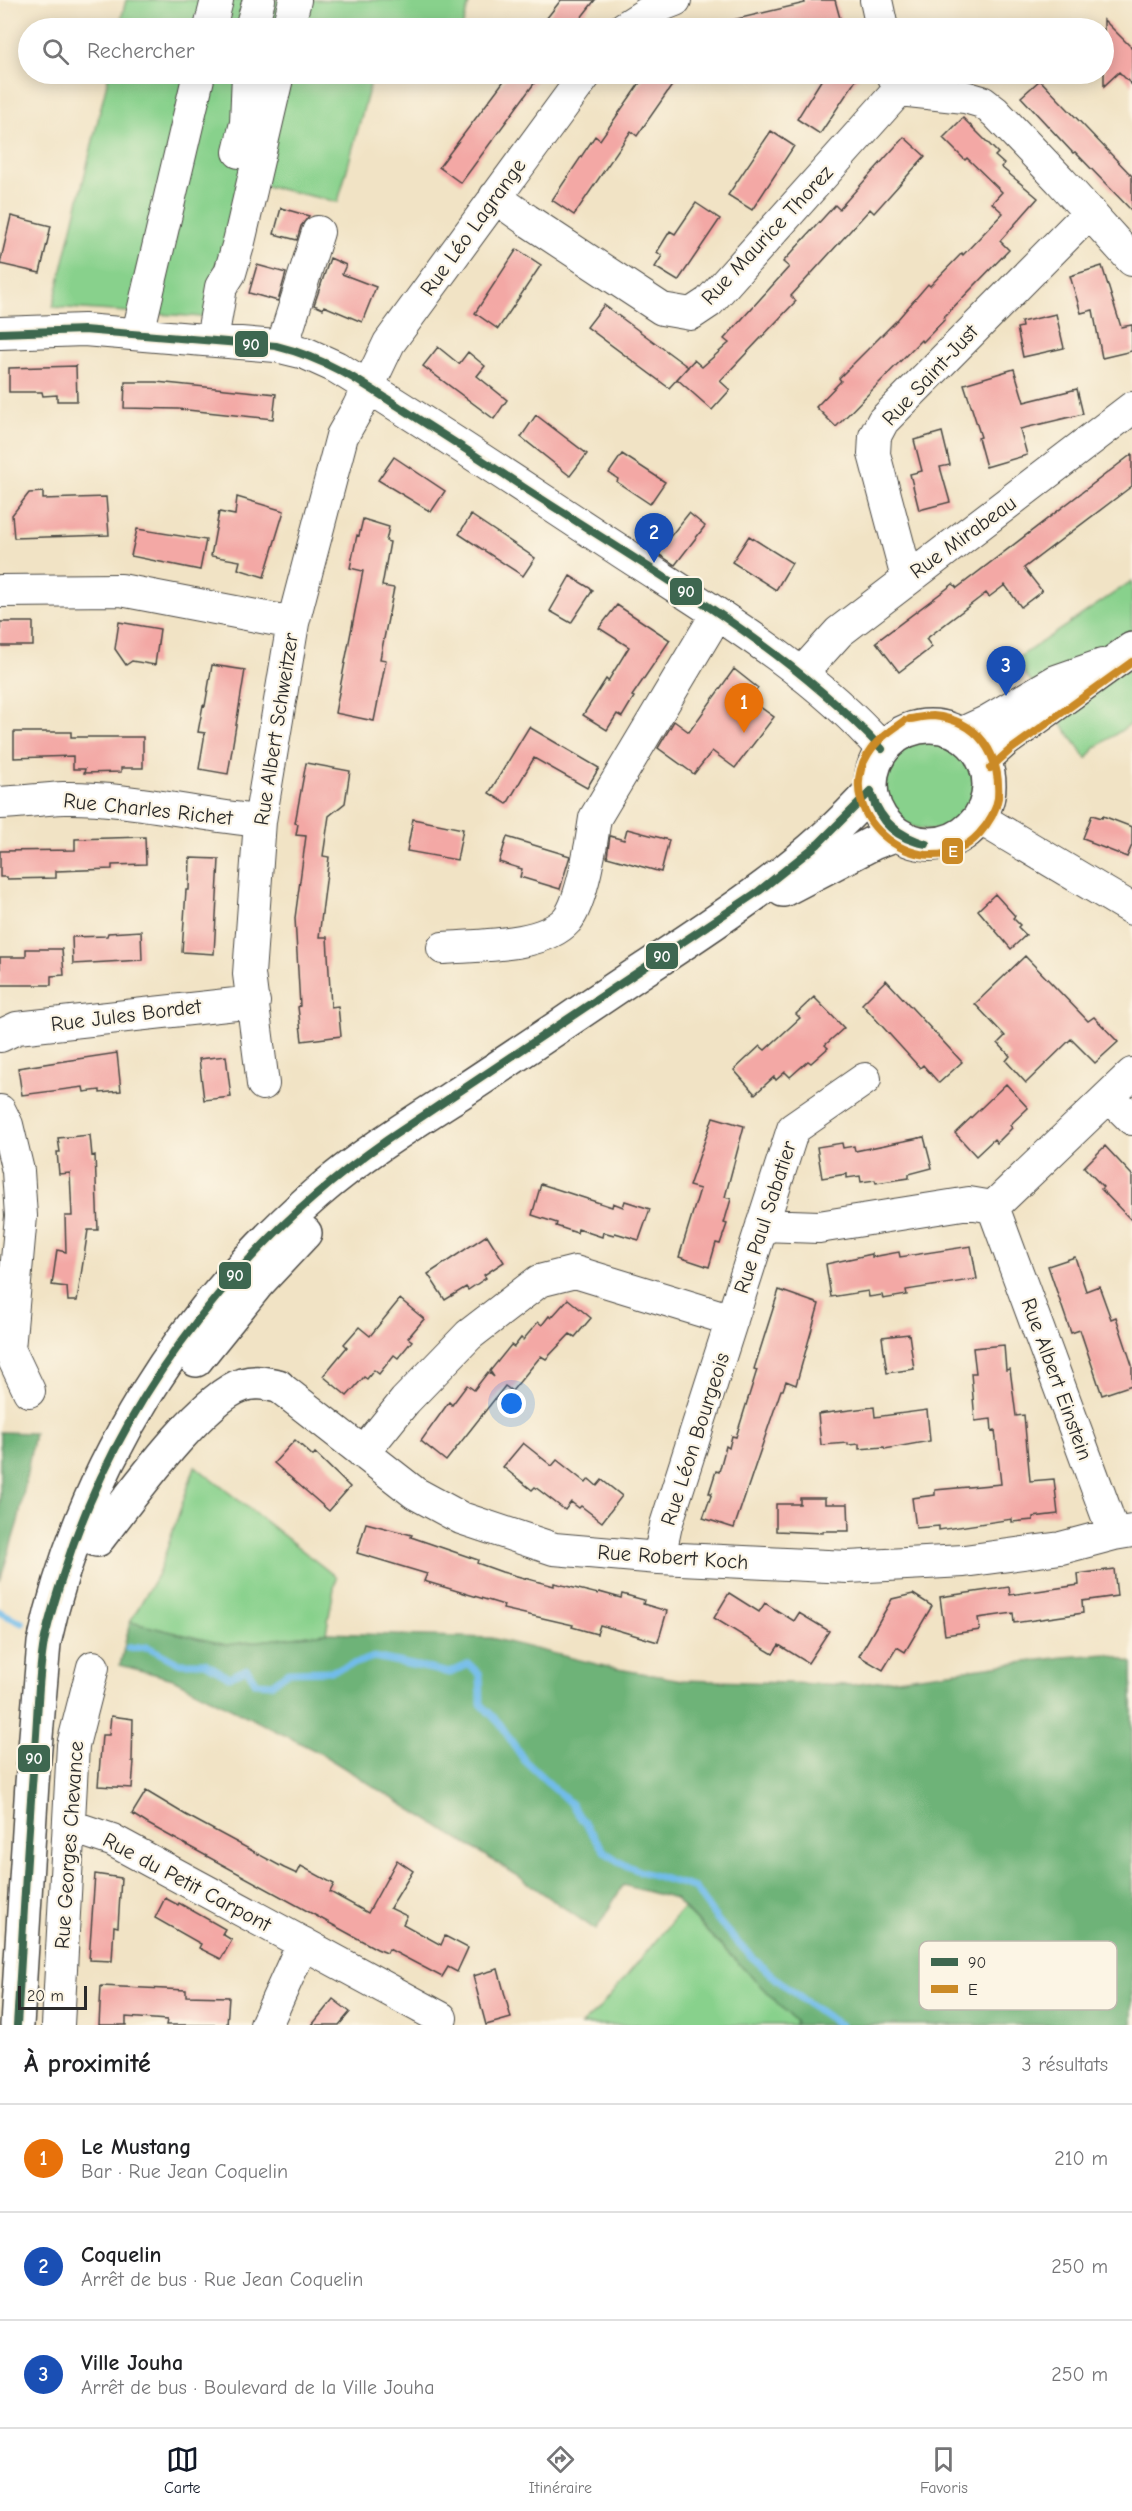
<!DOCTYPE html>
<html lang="fr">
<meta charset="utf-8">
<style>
body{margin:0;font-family:"Comic Neue",sans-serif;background:#f6f6f6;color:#202124}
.scale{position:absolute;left:18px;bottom:15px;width:69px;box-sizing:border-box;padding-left:6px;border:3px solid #2b2b2b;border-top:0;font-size:16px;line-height:21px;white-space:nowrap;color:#2b2b2b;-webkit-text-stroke:4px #fcf5e5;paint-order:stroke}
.you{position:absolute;left:512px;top:1404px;width:21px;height:21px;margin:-15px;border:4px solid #fff;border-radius:50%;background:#1a73e8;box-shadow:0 0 0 9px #1a73e833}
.badge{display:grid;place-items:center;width:39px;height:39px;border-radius:50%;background:#111827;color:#fff;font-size:20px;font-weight:700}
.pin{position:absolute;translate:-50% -50px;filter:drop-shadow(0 2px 3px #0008)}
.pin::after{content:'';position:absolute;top:32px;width:21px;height:18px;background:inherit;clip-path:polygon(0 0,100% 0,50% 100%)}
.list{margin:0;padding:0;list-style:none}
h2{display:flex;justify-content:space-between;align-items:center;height:78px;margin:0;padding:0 24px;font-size:26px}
h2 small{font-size:20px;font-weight:400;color:#757577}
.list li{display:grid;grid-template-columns:39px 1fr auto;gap:18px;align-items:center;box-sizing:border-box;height:108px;padding:0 24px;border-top:2px solid #e0e0e0}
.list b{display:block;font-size:22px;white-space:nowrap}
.list p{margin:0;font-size:20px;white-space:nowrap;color:#757577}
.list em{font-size:20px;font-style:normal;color:#757577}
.icon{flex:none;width:33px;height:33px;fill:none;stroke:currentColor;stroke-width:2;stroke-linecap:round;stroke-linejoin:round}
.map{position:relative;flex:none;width:1132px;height:2025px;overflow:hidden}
.search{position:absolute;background:#fff;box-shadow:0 3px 15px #0003;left:18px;right:18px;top:18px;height:66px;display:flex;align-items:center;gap:15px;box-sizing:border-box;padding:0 21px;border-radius:33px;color:#757577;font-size:22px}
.sheet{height:402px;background:#fff}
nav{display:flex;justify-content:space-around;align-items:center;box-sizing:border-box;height:84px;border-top:2px solid #e0e0e0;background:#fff;font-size:16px;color:#757577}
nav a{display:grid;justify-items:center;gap:3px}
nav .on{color:#111827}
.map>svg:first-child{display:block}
.green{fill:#88d18c;stroke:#5a7e5c;stroke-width:1.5}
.forest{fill:#6eb378;stroke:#4c6f52;stroke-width:1.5}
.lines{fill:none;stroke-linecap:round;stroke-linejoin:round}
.stream{stroke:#71bcea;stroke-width:7}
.building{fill:#f3a8a5}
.minor-casing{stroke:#494742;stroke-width:34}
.major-casing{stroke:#494742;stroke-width:36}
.minor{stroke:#fff;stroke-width:32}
.major{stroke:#fff;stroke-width:33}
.bus-1-casing{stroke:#fcf5e5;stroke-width:12}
.bus-2-casing{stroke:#fcf5e5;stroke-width:12}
.bus-1{stroke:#3e6750;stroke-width:8}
.bus-2{stroke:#cb8a26;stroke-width:8}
.labels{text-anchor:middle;stroke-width:4.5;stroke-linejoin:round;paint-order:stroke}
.street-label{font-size:21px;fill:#2b2b2b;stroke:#fcf5e5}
.key{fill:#fcf5e5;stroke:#bdb8ad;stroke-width:1.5}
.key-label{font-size:16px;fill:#2b2b2b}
.line-badge{stroke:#fcf5e5;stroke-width:2}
.badge-label{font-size:16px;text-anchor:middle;font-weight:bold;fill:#fff}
</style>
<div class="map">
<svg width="1132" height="2025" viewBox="0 0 1132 2025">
<rect width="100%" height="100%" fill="#fcf5e5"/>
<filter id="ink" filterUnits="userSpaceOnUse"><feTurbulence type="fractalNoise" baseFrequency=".0167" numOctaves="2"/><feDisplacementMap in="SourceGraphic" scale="12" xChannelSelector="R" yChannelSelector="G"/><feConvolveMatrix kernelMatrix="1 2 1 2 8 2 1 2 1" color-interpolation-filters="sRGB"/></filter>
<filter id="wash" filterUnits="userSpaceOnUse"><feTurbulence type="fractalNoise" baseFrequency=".008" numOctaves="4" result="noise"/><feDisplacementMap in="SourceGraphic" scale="24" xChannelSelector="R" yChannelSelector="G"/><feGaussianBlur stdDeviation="1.35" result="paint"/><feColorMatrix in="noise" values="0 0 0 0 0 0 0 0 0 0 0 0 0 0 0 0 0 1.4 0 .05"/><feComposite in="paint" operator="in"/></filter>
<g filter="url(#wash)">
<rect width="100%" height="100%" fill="#f1e3c5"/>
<path class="green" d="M126 0H470L462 28H119Z
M109 74H373L338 202 261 185 232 319 53 307Z
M1132 581V723L1095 748 1087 759 1015 660Z
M885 785a45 45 0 1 1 90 0a45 45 0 1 1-90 0Z
M195 1466 336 1577 326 1633 226 1645 130 1622 159 1572Z
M683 1908 797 2022 794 2025H581L598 2010Z"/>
<path class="forest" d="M0 1432 34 1433 19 1518 0 1581Z
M130 1622 226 1645 326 1633 491 1638 612 1668 682 1680 852 1685 1063 1657 1108 1654 1132 1663V2025H794L796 2022 675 1899 623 1885 596 1930 515 1874 320 1753 173 1679 120 1665Z"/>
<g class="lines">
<path class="stream" d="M0 1612 22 1623
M128 1648 148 1647 178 1663H205L229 1677 247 1669 256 1683 272 1684 288 1672 332 1671 374 1657 450 1673 469 1664 480 1675 481 1704 500 1724 524 1760 571 1804 605 1852 621 1863 639 1871 695 1888C730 1945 784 1989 840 2025"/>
</g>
<g id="blocks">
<path class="building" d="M561 0H595L573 28H539Z
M804 0H835L841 22 818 28H729L728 21 805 3Z
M1104 20 1132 48V85L1119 72 1104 86Z
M509 74H541L461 183 439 167Z
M646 74H680L637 136 631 131 574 215 552 200 595 136 600 140Z
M825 74H860L820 134 797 119Z
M1040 80 1132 176V211L1075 152 1073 153 1021 97Z
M963 118 998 153 995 156 1004 164 1001 167 1038 198 1000 241 1009 250 944 317 945 319 923 342 921 340 836 427 816 407 841 381 839 378 898 319 928 284 930 286 962 253 963 255 1003 213 992 203 1002 192 967 158 965 160 943 138Z
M771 131 794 146 752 210 728 195Z
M904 137 925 156 874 213 870 209 791 296 796 301 720 381 730 390 712 410 677 379 694 360 702 367 729 343 724 339 789 267 783 262 835 205 839 209Z
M696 203 720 219 678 281 655 267 662 256 657 252 670 231 675 234Z
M281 208 309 216 301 226 297 240 274 234Z
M11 216 51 226 40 273 0 264Z
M517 249 541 265 498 329 475 313Z
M330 258 346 265 342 274 376 287 362 322 324 306 323 309 314 305Z
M257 265 286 273 278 301 249 293Z
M1102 266 1121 327 1132 325V351L1102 358 1093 310 1081 313 1070 276Z
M604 305 688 367 669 388 587 327Z
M1056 314 1064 348 1023 357 1017 328 1022 327 1021 322Z
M438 347 459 364 468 352 485 366 477 376 507 400 494 419 423 366Z
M76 366 77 401H57V395L43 396 42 392H9V368Z
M1014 369 1024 402 1077 389 1083 414 1020 429 1027 455 986 467 978 438 981 437 964 384Z
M125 382H156L276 394 273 419 178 409 124 408Z
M536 415 587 454 570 476 521 437Z
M942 432 950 465 940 467 950 502 919 510 910 474 922 471 914 440Z
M622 454 665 482 650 504 617 482 618 479 609 473Z
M1132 454V486L1024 568 1042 591 1021 607 1005 585 989 597 986 593 926 639 932 647 899 672 876 642 953 584 957 588Z
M394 457 445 491 431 512 378 480Z
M43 492V499L106 497 109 535 14 538 12 515 29 493Z
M237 497 284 511 264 577 238 569 240 561 211 556 219 512 235 515Z
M689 513 705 526 675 565 657 553Z
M471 515 535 558 523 576 459 534Z
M363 519 389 527 386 541 390 542 382 586 394 588 380 659 386 660 374 721 335 713 363 571 350 568 357 535 359 536Z
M137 529 206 540 200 570 131 556Z
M749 536 792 563 776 590 732 562Z
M570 576 593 590 571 623 550 611Z
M617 605 670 640 632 696 634 697 622 717 617 714 607 730 583 715 606 679 608 681 629 647 599 628Z
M0 622H33V646H0Z
M119 622 160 629 155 665 132 661 126 665 115 649Z
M212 665 245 670 228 774 199 769 205 733 198 732 203 705 205 706Z
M734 669 758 688 749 699 774 717 735 768 712 751 694 774 658 748 674 721 689 732Z
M529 727 599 768 587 788 534 758 507 804 489 793Z
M14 732H71V737H143V768H121V772L84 773 85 769H73V756L14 758Z
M306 763 350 771 345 803 329 816 323 856 329 857 319 937H327L331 1007 338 1006 341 1036 302 1041 298 1007 300 1006 295 918 306 836 296 835 298 824 295 823Z
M1092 815 1102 818 1103 816 1132 827V845L1127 857 1091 843V841L1083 838Z
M413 819 463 829 457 860 407 851Z
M627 829 669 840 661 872 607 857 610 836 624 840Z
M145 837 146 864 112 865V869L56 871V878L7 879V877H0V851L75 850V839Z
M507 837 570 856 560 889 520 877 522 869 499 862Z
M190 858 219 859 214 954 182 952 186 890H189Z
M995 894 1015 916 1013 918 1020 925 1018 927 1026 935 1011 949 978 910Z
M141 931 142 960 73 964 72 937 107 936 108 933Z
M26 949H62L64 975 51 976V985H0V957H26Z
M1025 956 1088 1021 1094 1017 1118 1042 1095 1063 1071 1039 1026 1083 1006 1061 1010 1056 998 1043 1005 1036 975 1004Z
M886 980 962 1062 939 1083 923 1065 920 1068 862 1004Z
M814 997 844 1028 825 1045 828 1048 811 1063 808 1061 790 1077 785 1072 776 1080 774 1077 755 1094 734 1070 760 1046 765 1050 800 1018 796 1014Z
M117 1053 121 1091 100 1093V1090L84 1092 83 1087 22 1095 18 1068Z
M226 1056 231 1097 204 1100 199 1059Z
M1006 1084 1028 1108 1010 1125 1012 1128 997 1143 994 1139 976 1156 955 1133Z
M713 1117 744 1126 725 1197 731 1199 724 1223 727 1224 720 1244 716 1243 709 1267 679 1257 700 1189 689 1186Z
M90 1135 92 1156 95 1155 98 1230H88L77 1301H68L67 1287 52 1285 57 1250 66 1252 65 1216H72L70 1173 59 1174 57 1152H60L58 1138Z
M924 1137 932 1168 909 1174V1178L876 1183 875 1180 861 1182 860 1176 847 1178V1174L822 1178 817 1147 842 1143 843 1148 854 1146 855 1151Z
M1105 1146 1132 1175V1221L1101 1189 1103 1187 1084 1167Z
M541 1184 612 1207 613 1203 623 1207 625 1201 650 1209 639 1240 615 1233 614 1235 603 1232 602 1237 578 1229 577 1233 556 1226 557 1223 532 1215Z
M487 1235 504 1262 484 1275 486 1278 468 1290 466 1287 445 1300 428 1274Z
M971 1246 977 1279 906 1290 907 1295 883 1299 882 1295 869 1297 868 1291 831 1297 826 1264 872 1254V1257L899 1252 900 1257Z
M1075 1257 1086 1291 1099 1286 1111 1319 1116 1317 1132 1365V1385L1102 1395 1080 1330 1071 1333 1048 1266Z
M779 1290 819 1304 796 1385 786 1381 783 1390H781L734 1528 703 1518 712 1493H709L716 1471 719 1472 726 1446 729 1448 732 1436 736 1437 757 1370 754 1369Z
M400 1299 424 1319 408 1338 412 1341 398 1358 394 1355 379 1374 374 1370 367 1379 364 1377 347 1396 323 1376 347 1347 344 1344 359 1327 370 1336Z
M568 1299 591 1318 575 1337 570 1334 546 1359 541 1356 512 1391 505 1386 446 1461 421 1441 449 1402 452 1405 467 1385 474 1390 488 1372 494 1377 490 1371 511 1345 514 1347 521 1338 523 1340 538 1322 542 1325 549 1316 551 1318Z
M909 1334 914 1369 887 1373 882 1337Z
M1004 1345 1006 1370 1010 1369 1016 1416 1024 1415 1030 1481 1054 1479 1058 1514 1033 1517V1520L1012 1522V1519L939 1530V1526L916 1528 912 1498 935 1495V1490L1001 1484 995 1430 992 1431 991 1419 975 1421 971 1373H976L973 1348Z
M874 1407 875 1417 927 1410 930 1441 885 1449 884 1447 859 1449V1444L848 1445V1443L821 1445 818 1414Z
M295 1440 313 1456 315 1453 350 1487 329 1511 274 1463Z
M523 1443 552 1466 557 1460 586 1483 589 1479 597 1486 602 1480 622 1496 602 1522 581 1506 579 1508 571 1502 565 1510 535 1487 532 1490 503 1467Z
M800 1498H825V1504H848L849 1531H823V1533L776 1531V1504H800Z
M366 1523 412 1535 411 1537 478 1560 477 1563 502 1572 554 1586V1583L598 1594 599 1592 621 1598 622 1594 644 1600 643 1604 667 1611 658 1642 600 1625 597 1634 572 1627 573 1625 503 1609 504 1605 424 1581 427 1574 357 1553Z
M1114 1569 1117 1596 1082 1601 1083 1613 1014 1623 1013 1613 978 1618 980 1630 945 1635 940 1597 1009 1587 1010 1595 1079 1585 1078 1574Z
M729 1593 759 1612 765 1603 794 1621 799 1613 829 1631 808 1663 779 1645 773 1654 714 1618Z
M913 1594 932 1606 905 1652 897 1647 883 1670 859 1656 892 1599Z
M111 1716 133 1719 132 1761H134L132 1788 98 1786 102 1735H109Z
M146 1791 186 1815 284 1868 297 1874 301 1866 334 1884 330 1892 368 1913 397 1860 413 1871 390 1908 407 1916 403 1924 441 1945 445 1936 468 1948 457 1972 448 1967 442 1977 389 1949 387 1953 377 1949 148 1824 132 1814Z
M95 1874 121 1878 118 1927 114 1926 112 1961 89 1960Z
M165 1898 178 1905 179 1903 225 1929 222 1934 232 1940 221 1959 199 1948 201 1944 155 1918Z
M498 1969 511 2018 486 2025 473 1976Z
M101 1986 186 1990V1996L229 1997 227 2025H166L167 2020 126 2017V2025H99Z
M333 1999 350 2012 339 2025H312Z"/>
</g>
</g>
<g filter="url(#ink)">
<use href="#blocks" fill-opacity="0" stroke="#494742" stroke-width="1.5"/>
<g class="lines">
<g class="minor-casing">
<path id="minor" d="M876 0 882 28
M210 28 217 0
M251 28 259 0
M288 28 295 0
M624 28 657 7 675 0
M893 74 899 90 965 97 982 102 995 112 1060 180 1132 260
M239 152 246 123 248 74
M495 197 527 220 662 309 691 314 709 302 899 90
M0 333 84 330 276 346 305 353 336 367C433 426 527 490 622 552 711 610 812 669 882 749
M138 333 199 74
M212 340 221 287 230 273 239 242 278 74
M282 347 318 232
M907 578 874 454 875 436 883 421 1090 212
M0 591 121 590 293 623
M801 674 839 632 1132 408
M960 734 986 722 1056 681 1102 665
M0 803C21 802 43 799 64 798 129 797 195 815 260 821
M978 820 991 825 1132 909
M443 948C477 945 543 947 567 920 582 902 592 841 595 818L717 614
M0 1036 17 1028 254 1002
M263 1084 249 974 260 821 293 623 342 436 358 408 389 343 586 74
M1109 1096 1132 1119
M0 1111 7 1125 18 1171 21 1216 9 1349 29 1391
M993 1207 1114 1534 1132 1531
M762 1225 819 1227 969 1203 993 1207 1132 1074
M278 1386 415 1493 461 1518 554 1549 659 1558 848 1567 964 1561 1061 1548 1114 1534
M363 1453 405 1401 469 1335 539 1281 575 1272 732 1320
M659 1558 666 1525 793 1129 865 1079
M70 1826 112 1840 441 2018
M58 2025 73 1745 93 1667
M266 2025 303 1943"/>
</g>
<g class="major-casing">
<path id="major" d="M871 785a59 59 0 1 1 118 0a59 59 0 1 1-118 0Z
M983 760 1003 742 1132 649
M783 890 873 843 897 834
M196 1360 258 1283 305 1233
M97 1540C126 1503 200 1399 242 1385 255 1381 265 1383 278 1386
M17 2025 32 1783 44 1643C81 1470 183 1310 316 1194 361 1155 411 1124 461 1092 519 1054 577 1014 634 976 716 922 806 865 871 791"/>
</g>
<use href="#minor" class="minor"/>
<use href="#major" class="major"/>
<g class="bus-1-casing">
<path id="bus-1" d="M0 333 84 330 276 346C325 358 360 381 401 408 442 434 483 460 523 487 647 568 780 641 882 749
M872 795C881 822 899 836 926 844
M872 795C878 822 898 840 926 844
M17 2025C23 1933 27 1840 35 1748 38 1713 38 1676 44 1642 51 1609 62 1577 73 1545 132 1382 245 1239 387 1140L759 891 818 844 871 791"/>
</g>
<g class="bus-2-casing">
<path id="bus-2" d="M904 721C890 731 877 739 868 754 829 816 924 893 979 834 988 824 996 811 998 798 1001 754 978 720 933 716 925 716 917 718 910 719
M990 768 1010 750 1132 662"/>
</g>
<use href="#bus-1" class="bus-1"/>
<use href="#bus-2" class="bus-2"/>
</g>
</g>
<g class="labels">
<g class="street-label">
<text transform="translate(473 227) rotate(-54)" y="7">Rue Léo Lagrange</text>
<text transform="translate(767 235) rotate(-47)" y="7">Rue Maurice Thorez</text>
<text transform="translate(930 375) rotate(-47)" y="7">Rue Saint-Just</text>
<text transform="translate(963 537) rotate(-36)" y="7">Rue Mirabeau</text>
<text transform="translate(276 729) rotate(-81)" y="7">Rue Albert Schweitzer</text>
<text transform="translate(148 809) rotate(6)" y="7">Rue Charles Richet</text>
<text transform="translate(126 1015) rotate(-7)" y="7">Rue Jules Bordet</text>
<text transform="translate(765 1217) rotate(-72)" y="7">Rue Paul Sabatier</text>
<text transform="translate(1057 1379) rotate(70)" y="7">Rue Albert Einstein</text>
<text transform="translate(695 1439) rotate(-72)" y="7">Rue Léon Bourgeois</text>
<text transform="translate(673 1557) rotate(4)" y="7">Rue Robert Koch</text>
<text transform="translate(69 1845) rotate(-86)" y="7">Rue Georges Chevance</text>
<text transform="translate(187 1882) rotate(28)" y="7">Rue du Petit Carpont</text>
</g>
</g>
<rect x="919" y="1941" width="198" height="69" rx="9" class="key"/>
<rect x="931" y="1958" width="27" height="8" fill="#3e6750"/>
<rect x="931" y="1985" width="27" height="8" fill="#cb8a26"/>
<g class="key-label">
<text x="968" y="1968">90</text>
<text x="968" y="1995">E</text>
</g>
<g class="line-badge">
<rect x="234" y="330" width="35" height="28" rx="6" fill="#3e6750"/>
<rect x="669" y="577" width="34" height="29" rx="6" fill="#3e6750"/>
<rect x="941" y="837" width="23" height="28" rx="6" fill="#cb8a26"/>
<rect x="645" y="942" width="34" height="28" rx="6" fill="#3e6750"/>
<rect x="218" y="1261" width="34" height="29" rx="6" fill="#3e6750"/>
<rect x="17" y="1744" width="34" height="29" rx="6" fill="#3e6750"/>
</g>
<g class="badge-label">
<text x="251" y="350">90</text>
<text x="686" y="597">90</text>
<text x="953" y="857">E</text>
<text x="662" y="962">90</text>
<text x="235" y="1281">90</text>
<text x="34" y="1764">90</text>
</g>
</svg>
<div class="scale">20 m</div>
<div class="you"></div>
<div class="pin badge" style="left:744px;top:733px;background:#e8710a">1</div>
<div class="pin badge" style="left:654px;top:563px;background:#1a4fb4">2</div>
<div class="pin badge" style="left:1006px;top:696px;background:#1a4fb4">3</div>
<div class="search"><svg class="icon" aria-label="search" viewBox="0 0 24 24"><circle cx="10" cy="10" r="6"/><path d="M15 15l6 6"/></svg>Rechercher</div>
</div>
<section class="sheet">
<h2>À proximité<small>3 résultats</small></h2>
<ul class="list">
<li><span class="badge" style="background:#e8710a">1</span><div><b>Le Mustang</b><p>Bar · Rue Jean Coquelin</p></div><em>210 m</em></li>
<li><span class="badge" style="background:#1a4fb4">2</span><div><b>Coquelin</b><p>Arrêt de bus · Rue Jean Coquelin</p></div><em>250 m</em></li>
<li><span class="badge" style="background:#1a4fb4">3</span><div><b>Ville Jouha</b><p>Arrêt de bus · Boulevard de la Ville Jouha</p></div><em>250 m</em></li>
</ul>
</section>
<nav>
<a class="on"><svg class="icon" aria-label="map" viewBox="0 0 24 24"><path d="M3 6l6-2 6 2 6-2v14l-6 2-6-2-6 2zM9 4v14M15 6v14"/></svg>Carte</a>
<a><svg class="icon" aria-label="directions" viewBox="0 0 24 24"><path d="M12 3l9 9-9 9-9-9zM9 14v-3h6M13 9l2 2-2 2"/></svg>Itinéraire</a>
<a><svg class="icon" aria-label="saved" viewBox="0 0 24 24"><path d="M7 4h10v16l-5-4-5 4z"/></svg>Favoris</a>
</nav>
